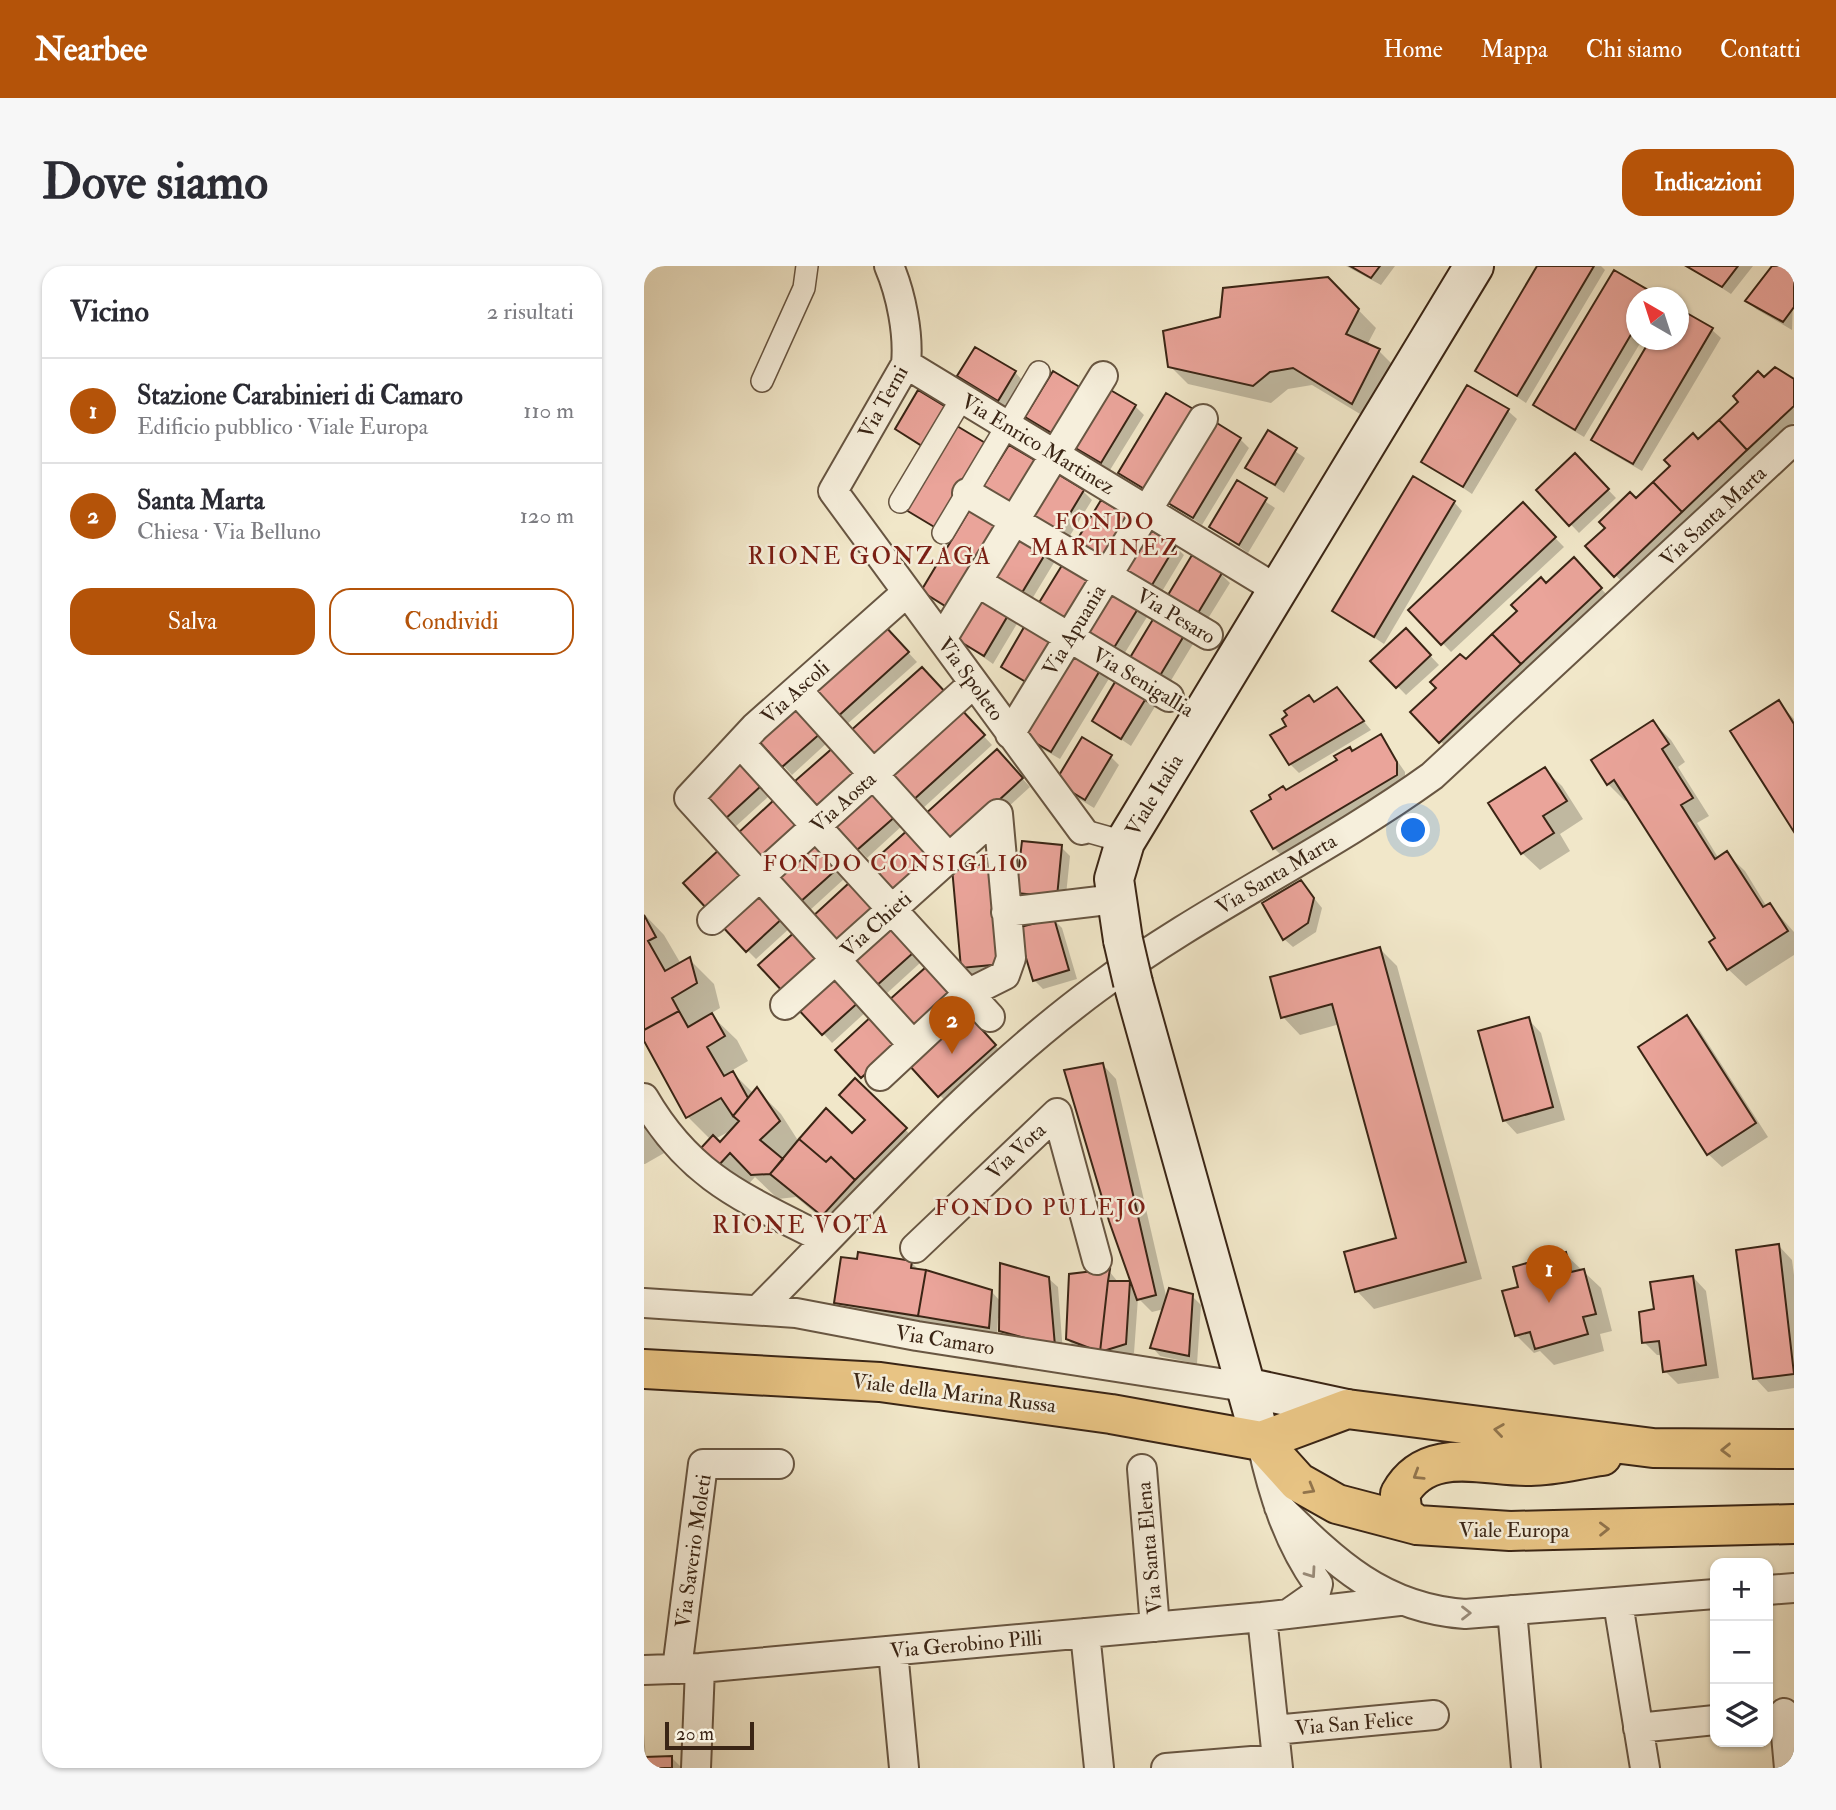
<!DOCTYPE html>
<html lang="it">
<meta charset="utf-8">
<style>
body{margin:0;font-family:"IM FELL Double Pica",serif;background:#f7f7f7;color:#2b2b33}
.controls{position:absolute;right:21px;bottom:21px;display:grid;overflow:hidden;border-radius:14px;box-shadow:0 2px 5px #0004}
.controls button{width:63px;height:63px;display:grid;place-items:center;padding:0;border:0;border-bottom:2px solid #e1e1e2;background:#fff;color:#2b2b33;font:35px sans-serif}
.compass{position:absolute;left:982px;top:21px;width:63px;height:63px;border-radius:50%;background:#fff;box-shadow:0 2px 5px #0004;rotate:321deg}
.scale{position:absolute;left:21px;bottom:18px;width:89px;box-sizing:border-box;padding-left:7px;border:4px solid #3a2515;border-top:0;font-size:19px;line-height:24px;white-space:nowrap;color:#3a2515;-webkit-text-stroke:5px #f6efdc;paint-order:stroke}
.you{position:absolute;left:770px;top:565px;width:24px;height:24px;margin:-18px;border:5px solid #fff;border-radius:50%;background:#1a73e8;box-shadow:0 0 0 10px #1a73e833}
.badge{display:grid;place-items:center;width:46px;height:46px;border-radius:50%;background:#b45309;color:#fff;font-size:23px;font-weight:700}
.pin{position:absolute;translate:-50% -58px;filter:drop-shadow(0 2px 4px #0008)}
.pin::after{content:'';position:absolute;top:37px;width:24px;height:21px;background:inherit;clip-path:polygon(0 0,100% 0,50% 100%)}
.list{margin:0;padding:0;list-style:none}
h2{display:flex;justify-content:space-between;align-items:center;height:91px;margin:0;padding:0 28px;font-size:30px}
h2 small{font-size:23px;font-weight:400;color:#7c7c81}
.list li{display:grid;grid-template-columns:46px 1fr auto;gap:21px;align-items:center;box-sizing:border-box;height:105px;padding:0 28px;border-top:2px solid #e1e1e2}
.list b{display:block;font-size:26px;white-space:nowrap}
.list p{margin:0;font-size:23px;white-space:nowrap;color:#7c7c81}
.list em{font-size:23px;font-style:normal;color:#7c7c81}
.actions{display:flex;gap:14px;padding:21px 28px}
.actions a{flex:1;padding:16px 0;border:2px solid #b45309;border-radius:21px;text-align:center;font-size:24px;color:#b45309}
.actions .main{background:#b45309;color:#fff}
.icon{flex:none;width:38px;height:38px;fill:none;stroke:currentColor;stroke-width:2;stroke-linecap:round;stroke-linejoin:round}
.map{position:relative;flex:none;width:1150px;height:1502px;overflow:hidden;border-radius:21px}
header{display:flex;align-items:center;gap:42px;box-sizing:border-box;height:98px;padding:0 35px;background:#b45309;color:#fff}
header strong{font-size:33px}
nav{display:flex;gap:38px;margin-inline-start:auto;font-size:24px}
.intro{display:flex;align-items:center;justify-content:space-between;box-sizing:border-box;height:168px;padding:0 42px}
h1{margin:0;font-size:49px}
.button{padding:18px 32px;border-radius:21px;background:#b45309;color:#fff;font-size:24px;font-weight:700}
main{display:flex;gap:42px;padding:0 42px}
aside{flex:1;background:#fff;border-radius:21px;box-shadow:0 2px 5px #0004}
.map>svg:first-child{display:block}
.shadow{fill:#0003;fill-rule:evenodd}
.building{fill:#eaa49a;stroke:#3a2515;stroke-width:2}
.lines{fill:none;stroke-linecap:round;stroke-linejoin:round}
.pedestrian-casing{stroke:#685642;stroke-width:24}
.minor-casing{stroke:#685642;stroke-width:32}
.secondary-casing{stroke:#3a2515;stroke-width:42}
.primary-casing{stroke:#3a2515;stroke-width:42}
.pedestrian{stroke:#f6efdc;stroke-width:21}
.minor{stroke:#f6efdc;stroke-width:28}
.secondary{stroke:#f6efdc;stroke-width:38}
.primary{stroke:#e8c484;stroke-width:38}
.secondary-bridge-casing{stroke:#3a2515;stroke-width:42;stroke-linecap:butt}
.secondary-bridge{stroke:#f6efdc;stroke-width:38}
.oneway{stroke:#91744c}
.oneway2{stroke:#988a78}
.labels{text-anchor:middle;stroke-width:5;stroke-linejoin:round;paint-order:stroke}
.street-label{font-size:21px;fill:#3a2515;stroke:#f6efdc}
.neighbourhood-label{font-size:23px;letter-spacing:2px;fill:#7a1f14;stroke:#f6efdc}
.quarter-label{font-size:24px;letter-spacing:2px;fill:#7a1f14;stroke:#f6efdc}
</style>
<header>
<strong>Nearbee</strong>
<nav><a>Home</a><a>Mappa</a><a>Chi siamo</a><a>Contatti</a></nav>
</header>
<div class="intro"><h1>Dove siamo</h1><a class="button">Indicazioni</a></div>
<main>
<aside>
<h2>Vicino<small>2 risultati</small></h2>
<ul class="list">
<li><span class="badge">1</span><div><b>Stazione Carabinieri di Camaro</b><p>Edificio pubblico · Viale Europa</p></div><em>110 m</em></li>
<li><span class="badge">2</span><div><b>Santa Marta</b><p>Chiesa · Via Belluno</p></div><em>120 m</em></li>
</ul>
<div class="actions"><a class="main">Salva</a><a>Condividi</a></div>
</aside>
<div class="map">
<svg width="1150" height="1502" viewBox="0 0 1150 1502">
<rect width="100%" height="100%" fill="#f1e7c9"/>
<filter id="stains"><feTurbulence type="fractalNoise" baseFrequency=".00286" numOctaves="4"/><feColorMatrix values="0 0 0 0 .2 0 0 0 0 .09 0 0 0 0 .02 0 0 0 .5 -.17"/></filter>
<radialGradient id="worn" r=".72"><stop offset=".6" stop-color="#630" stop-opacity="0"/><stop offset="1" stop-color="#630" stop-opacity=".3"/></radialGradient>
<path class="shadow" d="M702 0H751L737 19Z
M895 0H957L961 4 882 137 833 104Z
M1044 0H1109L1087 28Z
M1130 0H1150L1148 64 1112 43 1104 35Z
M970 6 1012 32H992V74H998L940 171 900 147 891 139Z
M684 13 732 62 723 79 735 85 752 102 726 154 668 119 644 123 627 137 544 118 526 100 577 53Z
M1068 64 1077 72 998 205 958 182 949 173 1008 74H1034Z
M371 106 379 115 363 142 315 110Z
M410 107 420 176 383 151Z
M1120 113 1150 115V157L980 318 944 280Z
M824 121 864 145 873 153 828 228 779 195Z
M275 127 288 187 253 163Z
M491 140 500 149 466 204 431 179Z
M550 145 512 231 476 206Z
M313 162 301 269 264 244Z
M624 167 661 192 640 227 603 201Z
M596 173 605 182 558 259 521 234Z
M931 189 972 232 935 267 894 224Z
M594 217 631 242 604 287 567 261Z
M439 225 448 234 422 276 396 261Z
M810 236 818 245 740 378 690 345Z
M879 239 920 281 807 386 767 344Z
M328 242 315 350 279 324Z
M531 280 540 289 514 332 486 315Z
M402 287 411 295 385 338 359 322Z
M930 294 965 331 805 484 768 446Z
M577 308 586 317 560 359 532 342Z
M339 332 374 356 349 398 314 373Z
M494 342 503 351 477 393 450 376Z
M384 359 395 425 359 401Z
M762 364 795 399 762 429 729 395Z
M249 370 273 396 201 460 193 452Z
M540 370 549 378 523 421 495 403Z
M457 403 466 411 416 493 388 477Z
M693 423 727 464 655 507 646 498 645 460Z
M503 431 512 439 487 480 450 455Z
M1134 436 1150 453V563Z
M152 440 185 475 148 509 116 474Z
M325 454 348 479 277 544 268 535Z
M1009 456 1027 474 1041 496 1034 501 1065 550 1053 557 1075 593 1083 588 1101 605 1123 641 1126 639 1150 666V689L1102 720 1084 703 1074 672 985 533 981 535 964 518Z
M736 470 761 506V518L639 591 630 582 643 526Z
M467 491 475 499 450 542 422 525Z
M362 494 386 521 315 586Z
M101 503 125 530 90 562 57 527Z
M900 503 918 520 939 553 916 568 926 585 896 604 878 587Z
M237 533 260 558 223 592 192 557Z
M417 581 426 590 421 639 383 635 374 626Z
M177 587 200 613 165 645 156 636Z
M357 608 366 706 328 710 319 701Z
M657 616 678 642 672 666 649 681 640 673Z
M116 626 148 660 112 693 103 684Z
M0 648 20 669 37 698 45 693 70 718 76 742 66 748 93 774 104 795 87 805 110 828 113 824 137 848 155 876 208 870 223 854 211 814 286 888 203 974 152 931 134 933 111 911 100 923 59 882 67 874 43 850 0 772ZM90 863 77 878 71 873Z
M410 654 418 662 433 713 399 723 390 714Z
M252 670 276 697 241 729 232 720Z
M736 683 753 700 838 1013 730 1043 713 1025 754 973 696 758 656 769 639 751Z
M191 708 224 744 188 777 155 741Z
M1043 751 1056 765 1124 871 1078 901 1064 888Z
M884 753 897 767 921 854 873 868 860 854Z
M339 766 368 798 313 847 266 798Z
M459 799 472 813 523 1034 548 1030 557 1039 553 1098 516 1090 508 1081 520 1043 508 1046 494 1032 490 1087 466 1094 432 1082 423 1073 465 1005 474 1016H486L491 1021Z
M0 847 22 886 1 898H0Z
M1135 980 1148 994 1150 1009V1122L1124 1126 1111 1112Z
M921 988 957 1022 968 1065 956 1068 960 1085 910 1099 896 1085 890 1087 872 1069 876 1022Z
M268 997 276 1005 347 1025 357 1036 404 1012 414 1021 419 1087 366 1073 357 1064V1052H354L353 1070 216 1061 191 1037Z
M1049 1011 1062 1025 1075 1112 1034 1118 1021 1105 1019 1089H1013L1000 1076 1012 1044Z
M0 1467 2 1492H28L38 1502H0Z"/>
<path class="building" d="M706 0H736L727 12Z
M893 0H950L873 130 831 105Z
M1042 0H1094L1078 21Z
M1128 0H1150V41L1139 56 1101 35Z
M970 4 1011 28 1009 32H992V60L931 164 889 139Z
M684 11 715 43 702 68 736 83 708 138 649 102 626 106 609 120 524 101 519 65 576 51 579 22Z
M1034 42 1069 62 989 198 947 174 1006 74H1034Z
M331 81 372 105 354 135 313 110Z
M1131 101 1150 113V140L1103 184 1075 154 1094 136 1089 130 1114 105 1120 111Z
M409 105 439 123 411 169 381 151Z
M823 119 865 143 819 221 777 196Z
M463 122 492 139 457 197 428 180Z
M274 124 302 141 278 180 251 163Z
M522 127 551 144 502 224 474 207Z
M568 154 597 172 549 252 519 234Z
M1075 154 1103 184 1038 246 1009 216 1026 200 1020 194 1049 167 1054 173Z
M313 160 343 178 292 262 262 244Z
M624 164 653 182 631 219 601 202Z
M365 179 394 196 367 241 337 224Z
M931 187 965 223 925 260 892 224Z
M412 207 440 224 413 269 385 252Z
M769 210 811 235 730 371 688 345Z
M593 214 623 232 595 279 565 261Z
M1009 216 1038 246 970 311 941 280 961 262 955 256 986 226 992 232Z
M457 234 486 251 459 297 430 279Z
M879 236 912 271 797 379 764 344Z
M328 240 357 258 306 343 277 325Z
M503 262 532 279 505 324 475 307Z
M375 268 403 285 376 330 348 313Z
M548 289 578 307 551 352 521 334Z
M930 291 958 322 877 398 848 368 873 345 867 339 897 311 902 317Z
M420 296 449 313 422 358 393 340Z
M466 323 495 341 468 385 439 368Z
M338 329 366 346 340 390 312 373Z
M511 350 541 368 514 413 484 395Z
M383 356 412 374 385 418 357 401Z
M240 359 265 386 191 453 166 425Z
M762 362 787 389 752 422 726 395Z
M848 368 877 398 795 477 766 446 792 422 786 416 816 388 822 393Z
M429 384 458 401 407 486 378 469Z
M278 401 303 428 229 495 204 467Z
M474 411 504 429 477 473 448 455Z
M693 421 720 455 645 499 626 469 642 460 638 453 643 449 640 445 665 429 670 436Z
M1135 434 1150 458V566L1086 465Z
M152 438 178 466 138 501 113 473Z
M316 442 341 469 267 536 242 509Z
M1009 454 1025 478 1018 483 1049 532 1037 539 1071 593 1083 585 1119 641 1126 637 1144 665 1083 704 1065 676 1071 672 970 514 963 519 947 494Z
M737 468 753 496V509L629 583 607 545 627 533 625 529 639 520 642 524 693 494 690 490 706 481 708 485Z
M438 471 468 489 441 534 411 516Z
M191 480 215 507 176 543 151 515Z
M353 483 379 512 306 579 279 550Z
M92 492 117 520 80 554 55 526Z
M901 501 923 535 899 550 910 567 877 588 844 537Z
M228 522 253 549 213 584 189 557Z
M130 534 155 562 117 596 93 568Z
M266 562 291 591 252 627 226 598Z
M378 575 418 579 413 631 372 627Z
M168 576 193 603 155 637 131 610Z
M78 581 103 609 64 644 39 617Z
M349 597 358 698 317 702 308 602Z
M657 614 670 632 664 657 639 674 618 637Z
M205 617 231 646 194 680 168 651Z
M116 623 141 650 102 686 77 659Z
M0 649 12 671 4 675 21 705 46 691 53 717 28 732 35 745 0 764Z
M410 652 425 704 389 715 373 662Z
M244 659 269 687 231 721 206 693Z
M153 664 179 693 141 728 114 699Z
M736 681 822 996 711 1026 700 986 752 972 688 738 637 752 626 711Z
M282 701 308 730 270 764 244 735Z
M191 706 217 734 178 769 152 741Z
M35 745 44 761 68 747 81 770 63 781 80 810 89 805 104 832 89 850 77 832 42 852 0 775V764Z
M322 746 352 779 294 831 264 798Z
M230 748 256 777 217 812 191 784Z
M1043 749 1112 857 1063 889 994 781Z
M885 751 909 841 859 855 834 765Z
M459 797 512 1029 493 1034 465 955 420 804Z
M211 812 263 862 211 914 187 891 182 896 155 873 182 842 208 867 221 854 195 829Z
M113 821 136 855 116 874 139 893 126 908 107 909 86 887 74 900 57 882 69 869 76 876 95 855 89 850Z
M155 873 182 896 187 891 211 914 178 950 126 908Z
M1135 978 1150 1108 1109 1113 1092 984Z
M214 986 268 995 267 1002 282 1004 274 1050 190 1037 197 991 213 993Z
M922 986 927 1006 940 1003 952 1048 939 1051 944 1068 891 1083 886 1066 871 1070 858 1025 874 1021 869 1001Z
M356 997 405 1011 411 1080 355 1065Z
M466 1003 464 1015 456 1086 422 1073 425 1008Z
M282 1004 348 1024 345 1062 274 1050Z
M1049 1010 1062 1099 1019 1106 1015 1075 998 1077 995 1046 1010 1043 1006 1016Z
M464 1015H486L482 1078 456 1086Z
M525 1022 549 1028 545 1090 506 1082Z
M28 1490V1502H0V1491Z"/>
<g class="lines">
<g class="pedestrian-casing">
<path id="pedestrian" d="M118 115 160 22 163 0
M256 236 318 132
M299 267 395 106
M438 564 481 576"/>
</g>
<g class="minor-casing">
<path id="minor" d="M245 0C257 28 265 68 262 98L189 225 438 564
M262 98 634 324
M323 227 564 369
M333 316 525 431
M263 326 111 461 45 532 269 779
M298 373 459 110
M153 424 305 592
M366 468 559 153
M96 477 346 751
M362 646 472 633
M68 654 330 417
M141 739 354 548
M236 810 325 727 361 709 367 692 354 548
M0 832C47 913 102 933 182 974
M271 982 413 847 453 994
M0 1037 152 1047 273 1070 601 1121
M116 1042C226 932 327 815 453 722 560 643 681 587 788 510L1150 174
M618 1178C629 1228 644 1276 674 1318L671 1329 644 1348
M498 1203 511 1361
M635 1241C692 1297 738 1342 821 1348L1071 1328
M1124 1324 1150 1322
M974 1337 1001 1502
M868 1344 882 1502
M618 1351 634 1502
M441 1367 455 1502
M249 1385 260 1502
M33 1403 59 1198H135
M0 1404 56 1402 618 1351 755 1335
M1140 1447 1145 1502
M994 1462 1071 1454
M630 1464 790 1449
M52 1502 56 1402
M522 1502 633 1493"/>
</g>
<g class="secondary-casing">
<path id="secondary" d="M479 674 470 613 481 576 830 0
M489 717 617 1175
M601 1121 703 1143"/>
</g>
<g class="primary-casing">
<path id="primary" d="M0 1103 236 1116 467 1148 617 1175 703 1143 1009 1182 1150 1183
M617 1175 654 1216 693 1238 773 1259 866 1265 1150 1258
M773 1259 759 1249 756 1228C784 1177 845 1202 887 1200 911 1200 935 1193 958 1190"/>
</g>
<use href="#pedestrian" class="pedestrian"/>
<use href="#minor" class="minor"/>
<use href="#secondary" class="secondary"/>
<use href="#primary" class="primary"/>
<g class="secondary-bridge-casing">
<path id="secondary-bridge" d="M479 674 489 717"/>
</g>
<use href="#secondary-bridge" class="secondary-bridge"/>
</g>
<defs><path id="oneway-chevron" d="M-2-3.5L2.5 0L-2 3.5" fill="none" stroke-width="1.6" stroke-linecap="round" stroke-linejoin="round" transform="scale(1.75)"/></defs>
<g class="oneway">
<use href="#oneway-chevron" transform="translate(855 1164) rotate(-172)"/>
<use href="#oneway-chevron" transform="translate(1082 1184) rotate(179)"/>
<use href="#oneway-chevron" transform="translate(774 1209) rotate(148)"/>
<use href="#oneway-chevron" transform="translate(666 1223) rotate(30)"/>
<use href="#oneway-chevron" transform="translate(960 1263) rotate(-1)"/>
</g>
<g class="oneway2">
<use href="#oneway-chevron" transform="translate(667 1307) rotate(55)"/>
<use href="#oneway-chevron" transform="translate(822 1347)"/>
</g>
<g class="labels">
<g class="street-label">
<text transform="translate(239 136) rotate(-61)" y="7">Via Terni</text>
<text transform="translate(394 178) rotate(31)" y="7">Via Enrico Martinez</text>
<text transform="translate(1069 250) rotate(-43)" y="7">Via Santa Marta</text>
<text transform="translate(532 350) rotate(31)" y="7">Via Pesaro</text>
<text transform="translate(430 364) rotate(-59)" y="7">Via Apuania</text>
<text transform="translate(327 413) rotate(54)" y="7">Via Spoleto</text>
<text transform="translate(499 416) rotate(31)" y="7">Via Senigallia</text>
<text transform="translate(151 426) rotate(-42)" y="7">Via Ascoli</text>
<text transform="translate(510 529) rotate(-59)" y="7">Viale Italia</text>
<text transform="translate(199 536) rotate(-42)" y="7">Via Aosta</text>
<text transform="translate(632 608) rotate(-31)" y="7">Via Santa Marta</text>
<text transform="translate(232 658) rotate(-42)" y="7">Via Chieti</text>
<text transform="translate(372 885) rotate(-43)" y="7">Via Vota</text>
<text transform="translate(301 1074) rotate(9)" y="7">Via Camaro</text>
<text transform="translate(310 1127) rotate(7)" y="7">Viale della Marina Russa</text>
<text x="870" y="1271">Viale Europa</text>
<text transform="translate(505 1282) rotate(-95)" y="7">Via Santa Elena</text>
<text transform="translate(49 1285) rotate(-82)" y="7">Via Saverio Moleti</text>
<text transform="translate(322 1378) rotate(-5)" y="7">Via Gerobino Pilli</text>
<text transform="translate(710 1457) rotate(-5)" y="7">Via San Felice</text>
</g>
<g class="neighbourhood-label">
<text x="461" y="263">FONDO<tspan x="461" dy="26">MARTINEZ</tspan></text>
<text x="252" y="605">FONDO CONSIGLIO</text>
<text x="397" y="949">FONDO PULEJO</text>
</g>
<g class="quarter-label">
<text x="226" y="298">RIONE GONZAGA</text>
<text x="157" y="967">RIONE VOTA</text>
</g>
</g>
<rect width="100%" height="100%" filter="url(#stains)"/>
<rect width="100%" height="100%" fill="url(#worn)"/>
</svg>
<div class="controls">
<button>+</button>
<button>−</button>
<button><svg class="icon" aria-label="layers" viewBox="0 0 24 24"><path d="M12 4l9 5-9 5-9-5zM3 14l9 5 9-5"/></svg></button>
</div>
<svg class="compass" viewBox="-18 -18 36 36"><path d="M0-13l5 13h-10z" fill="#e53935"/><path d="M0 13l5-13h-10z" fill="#7c7c81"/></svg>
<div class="scale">20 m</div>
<div class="you"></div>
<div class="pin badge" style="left:905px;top:1037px">1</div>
<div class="pin badge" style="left:308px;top:788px">2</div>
</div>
</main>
